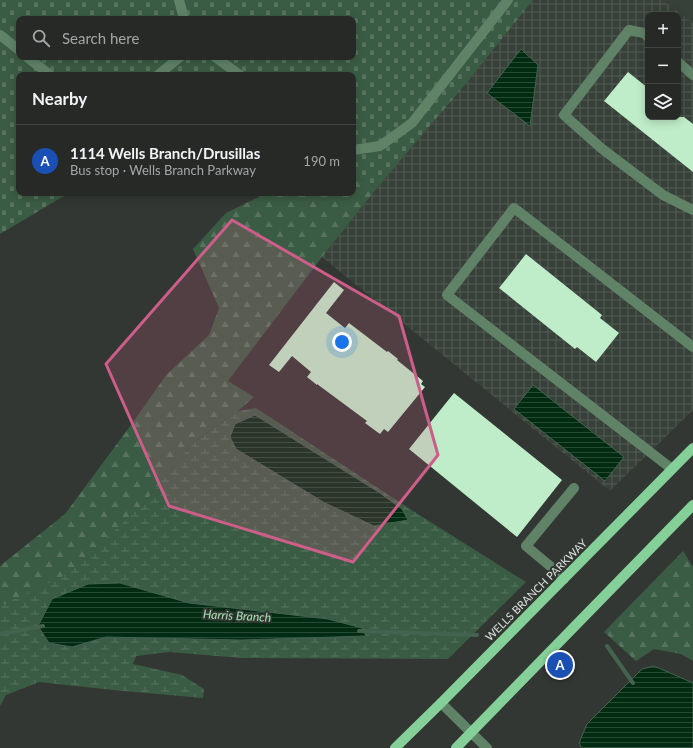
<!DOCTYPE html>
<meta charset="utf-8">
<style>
body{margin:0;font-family:Lato,sans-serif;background:#323532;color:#f1f3f6}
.controls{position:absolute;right:12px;top:12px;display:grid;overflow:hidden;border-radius:8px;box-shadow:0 2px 10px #0003}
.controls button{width:36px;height:36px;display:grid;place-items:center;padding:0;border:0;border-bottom:1px solid #424543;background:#262926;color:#f1f3f6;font:20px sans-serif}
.you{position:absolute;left:342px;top:342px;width:14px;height:14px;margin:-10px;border:3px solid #fff;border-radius:50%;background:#1a73e8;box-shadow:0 0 0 6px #1a73e833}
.badge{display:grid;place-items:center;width:26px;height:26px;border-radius:50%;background:#44d77a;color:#fff;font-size:13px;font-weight:700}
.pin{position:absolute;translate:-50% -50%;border:2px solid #fff;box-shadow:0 1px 4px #0006}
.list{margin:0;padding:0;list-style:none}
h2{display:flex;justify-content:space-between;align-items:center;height:52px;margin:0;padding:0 16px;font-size:17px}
h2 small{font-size:13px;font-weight:400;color:#a4a6a7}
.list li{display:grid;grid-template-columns:26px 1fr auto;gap:12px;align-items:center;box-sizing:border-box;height:72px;padding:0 16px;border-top:1px solid #424543}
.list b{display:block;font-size:15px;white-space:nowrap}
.list p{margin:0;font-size:13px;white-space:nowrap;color:#a4a6a7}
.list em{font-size:13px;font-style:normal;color:#a4a6a7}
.icon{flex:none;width:22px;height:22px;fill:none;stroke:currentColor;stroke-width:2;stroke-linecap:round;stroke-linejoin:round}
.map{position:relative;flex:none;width:693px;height:748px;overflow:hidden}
.search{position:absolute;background:#262926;box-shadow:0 2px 10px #0003;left:16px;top:16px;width:340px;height:44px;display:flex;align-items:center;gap:10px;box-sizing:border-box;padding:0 14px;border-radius:8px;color:#a4a6a7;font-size:15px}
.panel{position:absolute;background:#262926;box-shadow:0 2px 10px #0003;left:16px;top:72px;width:340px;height:124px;border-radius:8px}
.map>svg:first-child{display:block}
.built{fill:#374139}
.industrial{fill:url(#industrial-grid);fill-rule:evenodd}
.forest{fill:url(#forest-firs)}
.wetland{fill:url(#wetland-marsh)}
.cemetery{fill:url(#cemetery-stones);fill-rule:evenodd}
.water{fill:url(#water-rules);stroke:#436250}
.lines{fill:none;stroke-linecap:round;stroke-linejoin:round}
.stream{stroke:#436250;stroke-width:4}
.building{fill:#bfedc9}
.minor{stroke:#608368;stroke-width:10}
.major{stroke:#85d099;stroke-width:10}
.marked{fill:#cc5e89;fill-opacity:0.2;stroke:#cc5e89;stroke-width:3;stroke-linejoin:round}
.labels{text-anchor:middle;stroke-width:4;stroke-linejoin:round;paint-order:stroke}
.street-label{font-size:11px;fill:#dee1df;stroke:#333733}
.water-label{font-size:12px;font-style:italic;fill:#a1e3b1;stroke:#333733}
</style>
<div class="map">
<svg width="693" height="748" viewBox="0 0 693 748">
<defs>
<pattern id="industrial-grid" width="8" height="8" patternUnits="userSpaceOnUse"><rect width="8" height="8" fill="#374139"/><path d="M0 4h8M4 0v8" fill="none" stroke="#545c55"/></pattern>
<pattern id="forest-firs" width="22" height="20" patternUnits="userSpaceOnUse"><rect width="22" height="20" fill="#3b5c44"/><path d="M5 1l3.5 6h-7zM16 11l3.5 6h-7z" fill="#57735f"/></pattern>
<pattern id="wetland-marsh" width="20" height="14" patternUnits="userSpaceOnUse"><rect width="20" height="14" fill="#3b5c44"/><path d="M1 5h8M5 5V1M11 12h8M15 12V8" fill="none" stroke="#57735f"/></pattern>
<pattern id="cemetery-stones" width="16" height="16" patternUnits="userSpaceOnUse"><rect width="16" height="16" fill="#3b5c44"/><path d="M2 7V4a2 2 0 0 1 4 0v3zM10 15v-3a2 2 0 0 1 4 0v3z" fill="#57735f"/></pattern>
<pattern id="water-rules" width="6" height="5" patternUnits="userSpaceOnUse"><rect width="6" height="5" fill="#012c12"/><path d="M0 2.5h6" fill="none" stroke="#264a34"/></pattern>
</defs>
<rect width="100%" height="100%" fill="#333733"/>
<path class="built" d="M662 0H693V23Z"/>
<path class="industrial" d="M533 0H662L693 23V410L610 491 322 257 377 188 469 80ZM648 15H678V117H648Z"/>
<path class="forest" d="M353 175 377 188 322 257 228 381 254 397 238 411 193 443 144 503 0 657V566L65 514 128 429 167 374 209 335 219 308 193 249 226 213 267 193H353Z
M683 551 693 567V661L681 654 654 649 636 661 604 632Z"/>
<path class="wetland" d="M256 408 413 511 526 582 448 659 242 658 169 652 136 656 133 664 182 675 204 689 203 698 113 690 39 682 6 695 0 706V606L69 573 144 503 193 443 238 411Z"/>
<path class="cemetery" d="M0 0H533L469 80 377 188 353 175V75H19V193H69L0 234ZM19 19H353V57H19Z"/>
<path class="water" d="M521 49 538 65 530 126 487 93Z
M533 385 624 457 605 481 514 409Z
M255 415 380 493 402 509 408 520 374 526 325 503 236 449 230 437 235 424Z
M120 583 189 603 328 619 362 628 366 636 241 640 106 637 72 647 49 643 38 626 52 599 88 584Z
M654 666 693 683V748H582L579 743 587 724 642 669Z"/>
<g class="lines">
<path class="stream" d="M359 631 477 635
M0 634 43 626
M607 646 633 683"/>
</g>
<path class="building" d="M628 72 648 88V117H684L693 124V172L604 101Z
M526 254 602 315 600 318 619 333 596 362 577 347 575 349 499 288Z
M334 282 344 290 326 313 345 328 349 323 387 352 388 351 398 359 397 360 423 381 421 384 425 387 388 432 384 429 380 434 365 423 367 421 317 384V385L307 377 311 372 292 356 279 372 269 365Z
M454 393 562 480 517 537 409 449Z"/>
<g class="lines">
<path class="minor" d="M179 0 184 19
M0 35 19 50
M648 37 644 33 629 30 564 115 601 148 663 195 693 210
M27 57 50 75
M215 57 240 75
M678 62 693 75
M158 75 180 57
M353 150 380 146 412 123 508 0
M672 469 447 295 514 208 693 347
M564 579 550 566 526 546 574 488
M441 703 487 748"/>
<path class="major" d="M395 748 441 703 693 448
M456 748 693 505"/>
</g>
<path class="marked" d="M232 220 399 316 438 455 353 562 169 506 106 364Z"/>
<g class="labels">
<g class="street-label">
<text transform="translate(536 590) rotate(-45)" y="4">WELLS BRANCH PARKWAY</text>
</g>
<g class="water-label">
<text transform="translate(237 616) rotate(3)" y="4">Harris Branch</text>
</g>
</g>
</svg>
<div class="controls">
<button>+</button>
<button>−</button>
<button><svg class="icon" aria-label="layers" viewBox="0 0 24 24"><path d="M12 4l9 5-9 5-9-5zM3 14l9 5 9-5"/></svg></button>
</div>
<div class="you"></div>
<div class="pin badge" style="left:560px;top:665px;background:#1a4fb4">A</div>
<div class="search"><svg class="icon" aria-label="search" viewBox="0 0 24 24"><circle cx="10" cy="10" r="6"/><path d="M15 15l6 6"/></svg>Search here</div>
<section class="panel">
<h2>Nearby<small></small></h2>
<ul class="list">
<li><span class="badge" style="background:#1a4fb4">A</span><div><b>1114 Wells Branch/Drusillas</b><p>Bus stop · Wells Branch Parkway</p></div><em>190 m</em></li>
</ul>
</section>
</div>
